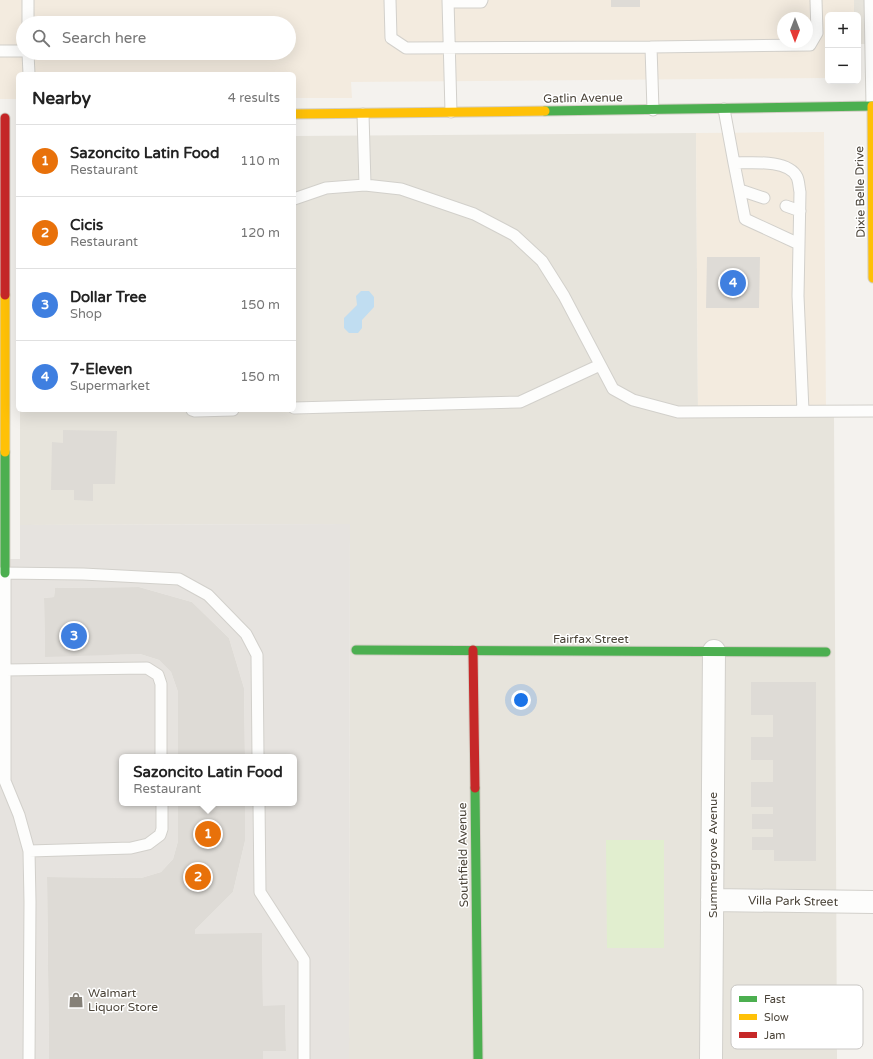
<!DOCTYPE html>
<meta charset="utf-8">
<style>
body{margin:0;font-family:"Varela Round",sans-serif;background:#f6f6f6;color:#222}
.controls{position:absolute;right:12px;top:12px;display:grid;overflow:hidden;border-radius:6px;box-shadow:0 4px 16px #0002}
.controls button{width:36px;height:36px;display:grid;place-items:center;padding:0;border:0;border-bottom:1px solid #e0e0e0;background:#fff;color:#222;font:20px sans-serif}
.compass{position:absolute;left:777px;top:12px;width:36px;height:36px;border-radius:50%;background:#fff;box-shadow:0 4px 16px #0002;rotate:180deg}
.you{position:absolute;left:521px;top:700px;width:14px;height:14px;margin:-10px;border:3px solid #fff;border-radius:50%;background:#1a73e8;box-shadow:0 0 0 6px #1a73e833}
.badge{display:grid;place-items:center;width:26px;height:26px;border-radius:50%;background:#1a73e8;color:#fff;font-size:13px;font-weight:700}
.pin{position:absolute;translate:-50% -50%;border:2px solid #fff;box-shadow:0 1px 4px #0006}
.popup{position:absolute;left:119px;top:754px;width:178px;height:52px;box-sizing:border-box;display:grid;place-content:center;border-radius:6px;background:#fff;filter:drop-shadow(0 1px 3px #0005);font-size:13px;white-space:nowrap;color:#767676}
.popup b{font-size:15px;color:#222}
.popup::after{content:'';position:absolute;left:50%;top:100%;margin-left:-8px;border:8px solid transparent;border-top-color:#fff}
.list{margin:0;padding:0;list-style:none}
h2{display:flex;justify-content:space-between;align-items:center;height:52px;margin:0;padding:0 16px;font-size:17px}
h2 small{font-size:13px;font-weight:400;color:#767676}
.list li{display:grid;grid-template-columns:26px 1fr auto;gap:12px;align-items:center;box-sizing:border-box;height:72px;padding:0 16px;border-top:1px solid #e0e0e0}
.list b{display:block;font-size:15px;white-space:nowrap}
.list p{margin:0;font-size:13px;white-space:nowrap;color:#767676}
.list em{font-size:13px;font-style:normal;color:#767676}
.icon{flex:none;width:22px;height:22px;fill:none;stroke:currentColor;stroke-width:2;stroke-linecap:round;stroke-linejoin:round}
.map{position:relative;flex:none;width:873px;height:1059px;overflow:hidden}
.search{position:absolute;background:#fff;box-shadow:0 4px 16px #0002;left:16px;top:16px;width:280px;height:44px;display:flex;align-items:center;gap:10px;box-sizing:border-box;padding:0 14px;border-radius:22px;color:#767676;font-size:15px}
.panel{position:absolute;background:#fff;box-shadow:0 4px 16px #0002;left:16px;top:72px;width:280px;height:340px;border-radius:6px}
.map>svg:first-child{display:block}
.residential{fill:#e7e4dc}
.commercial{fill:#f3ebdf;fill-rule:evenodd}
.green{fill:#e1eecf}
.parking{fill:#e6e3df}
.water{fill:#c0ddf1}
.building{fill:#dedbd6}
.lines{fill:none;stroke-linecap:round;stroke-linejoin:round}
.lane-casing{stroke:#d2d0cb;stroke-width:13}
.street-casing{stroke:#d2d0cb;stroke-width:24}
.fast-casing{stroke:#d3cfc5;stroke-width:11}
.slow-casing{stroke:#d3cfc5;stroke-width:11}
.jam-casing{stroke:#d3cfc5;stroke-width:11}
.lane{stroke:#fdfdfc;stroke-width:11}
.street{stroke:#fdfdfc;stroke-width:22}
.fast{stroke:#4caf50;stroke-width:9}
.slow{stroke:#ffc107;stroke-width:9}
.jam{stroke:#c62828;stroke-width:9}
.labels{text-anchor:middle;stroke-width:3;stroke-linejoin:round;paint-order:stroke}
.street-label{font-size:12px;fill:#4b4439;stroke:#fff}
.poi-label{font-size:12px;fill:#4b4439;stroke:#fff;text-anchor:start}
.key{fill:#fff;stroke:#c9c7c4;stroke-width:1}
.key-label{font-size:11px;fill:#4b4439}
</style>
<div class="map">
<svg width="873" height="1059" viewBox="0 0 873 1059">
<rect width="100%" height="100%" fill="#f4f2ee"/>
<path class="residential" d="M854 0H873V44H858V15H854Z
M696 133 698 414 834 413 837 1059H349L350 524 20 525V410H294V136Z"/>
<path class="commercial" d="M0 0H854V15H828V78L351 82 352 98H294V74H18V99H0ZM783 18H807V42H783ZM23 23H289V53H23Z
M824 132 826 413 698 414 696 133Z"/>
<path class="green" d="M606 840H664V948H607Z"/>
<path class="parking" d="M350 524 349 1059H263V1051L286 1050 285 1006H263L262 934H195V930L233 892 245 841V803H294V757H245L244 688 229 638 192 602 139 587 55 588 54 597 44 598 45 656 140 654 159 660 171 672 178 692V757H122V803H178V841L173 859 161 872 141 878 47 877 49 1059H0V559H20V525Z"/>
<path class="water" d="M361 291H369L374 297V307L362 320V328L358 333H349L344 328V318L357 305 356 296Z"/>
<path class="building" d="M611 0H640V7H611Z
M707 257H760L759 308H706Z
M63 430 117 431 115 484H93V501L74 500V490H51L52 442 63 443Z
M139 587 192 602 229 638 244 688 245 757H178V692L171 672 159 660 140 654 45 657 44 598 54 597 55 588Z
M751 682H816V861H774V850H752V837H773V829H752V814H773V807H751V782H773V760H751V737H773V715H751Z
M178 803H245V841L233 892 195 930V934L262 933 263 1006 285 1005 286 1051H263V1059H49L47 877 141 878 161 872 173 859 178 841Z"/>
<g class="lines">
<g class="lane-casing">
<path id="lane" d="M28 0V23
M390 0 391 38 406 48 651 47 810 45 817 33 816 0
M448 0 451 112
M870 0 872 106
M448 2H481L482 0
M651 47 653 110
M0 51H23
M28 53 29 74
M724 109 734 163C751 163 788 159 797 177 799 181 799 188 800 192L798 296 803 411
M363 114 365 185
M734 163 745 219 799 244
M740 190 764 198
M294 199 326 188 365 185 401 189 474 214 514 235 542 261 564 296 613 389 633 400 678 412 873 411
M786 206 800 211
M294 408 520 402 600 365
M192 410 195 411 233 410
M1 573 83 574 179 579 208 595 246 634 257 655 258 757
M5 573V781L19 815 29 851 30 902 29 1059
M5 670 147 668 158 675 161 684V757
M259 803 260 892 304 960V1059
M29 851 131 848 148 844 160 835 162 829V803"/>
</g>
<g class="street-casing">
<path id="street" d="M712 900 873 902
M711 1059 714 651"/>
</g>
<g class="fast-casing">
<path id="fast" d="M545 111 873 106
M5 452V573
M356 650 826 652
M475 788 478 1059"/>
</g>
<g class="slow-casing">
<path id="slow" d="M872 106 873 278
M294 114 545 111
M5 295V452"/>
</g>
<g class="jam-casing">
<path id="jam" d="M5 118V295
M473 650 475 788"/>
</g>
<use href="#lane" class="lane"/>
<use href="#street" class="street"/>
<use href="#fast" class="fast"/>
<use href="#slow" class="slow"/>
<use href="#jam" class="jam"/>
</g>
<defs>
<g id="shop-bare" transform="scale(1.2)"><path d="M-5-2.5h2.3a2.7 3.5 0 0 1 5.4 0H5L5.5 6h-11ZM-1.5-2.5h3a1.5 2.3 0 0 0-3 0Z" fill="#868178" stroke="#fff" stroke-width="2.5" paint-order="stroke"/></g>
</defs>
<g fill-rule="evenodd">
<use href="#shop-bare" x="76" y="1000"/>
</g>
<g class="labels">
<g class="street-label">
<text transform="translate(583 98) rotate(-1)" y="4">Gatlin Avenue</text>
<text transform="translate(860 192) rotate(-91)" y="4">Dixie Belle Drive</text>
<text x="591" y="643">Fairfax Street</text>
<text transform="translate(463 855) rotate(-91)" y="4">Southfield Avenue</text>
<text transform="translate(713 855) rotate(-90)" y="4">Summergrove Avenue</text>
<text transform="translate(793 901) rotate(1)" y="4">Villa Park Street</text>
</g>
<g class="poi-label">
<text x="88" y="997">Walmart<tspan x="88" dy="14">Liquor Store</tspan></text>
</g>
</g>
<rect x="731" y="985" width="132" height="64" rx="6" class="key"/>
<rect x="739" y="996" width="18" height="6" fill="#4caf50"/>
<rect x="739" y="1014" width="18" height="6" fill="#ffc107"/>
<rect x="739" y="1032" width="18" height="6" fill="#c62828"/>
<g class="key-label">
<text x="764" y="1003">Fast</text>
<text x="764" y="1021">Slow</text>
<text x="764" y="1039">Jam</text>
</g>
</svg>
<div class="controls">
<button>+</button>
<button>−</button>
</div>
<svg class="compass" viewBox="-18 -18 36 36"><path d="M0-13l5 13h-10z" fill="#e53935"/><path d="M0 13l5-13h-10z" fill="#767676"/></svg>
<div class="you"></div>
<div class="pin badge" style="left:208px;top:834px;background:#e8710a">1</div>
<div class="popup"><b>Sazoncito Latin Food</b>Restaurant</div>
<div class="pin badge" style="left:198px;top:877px;background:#e8710a">2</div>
<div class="pin badge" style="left:74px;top:636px;background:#3f7fe0">3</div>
<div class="pin badge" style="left:733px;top:283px;background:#3f7fe0">4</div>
<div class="search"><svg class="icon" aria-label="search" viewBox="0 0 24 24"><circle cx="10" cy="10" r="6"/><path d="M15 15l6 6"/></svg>Search here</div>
<section class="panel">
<h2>Nearby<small>4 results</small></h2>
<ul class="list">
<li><span class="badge" style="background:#e8710a">1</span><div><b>Sazoncito Latin Food</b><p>Restaurant</p></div><em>110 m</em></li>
<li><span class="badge" style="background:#e8710a">2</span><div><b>Cicis</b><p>Restaurant</p></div><em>120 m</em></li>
<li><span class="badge" style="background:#3f7fe0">3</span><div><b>Dollar Tree</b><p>Shop</p></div><em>150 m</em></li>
<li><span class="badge" style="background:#3f7fe0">4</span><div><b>7-Eleven</b><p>Supermarket</p></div><em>150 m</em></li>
</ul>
</section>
</div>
